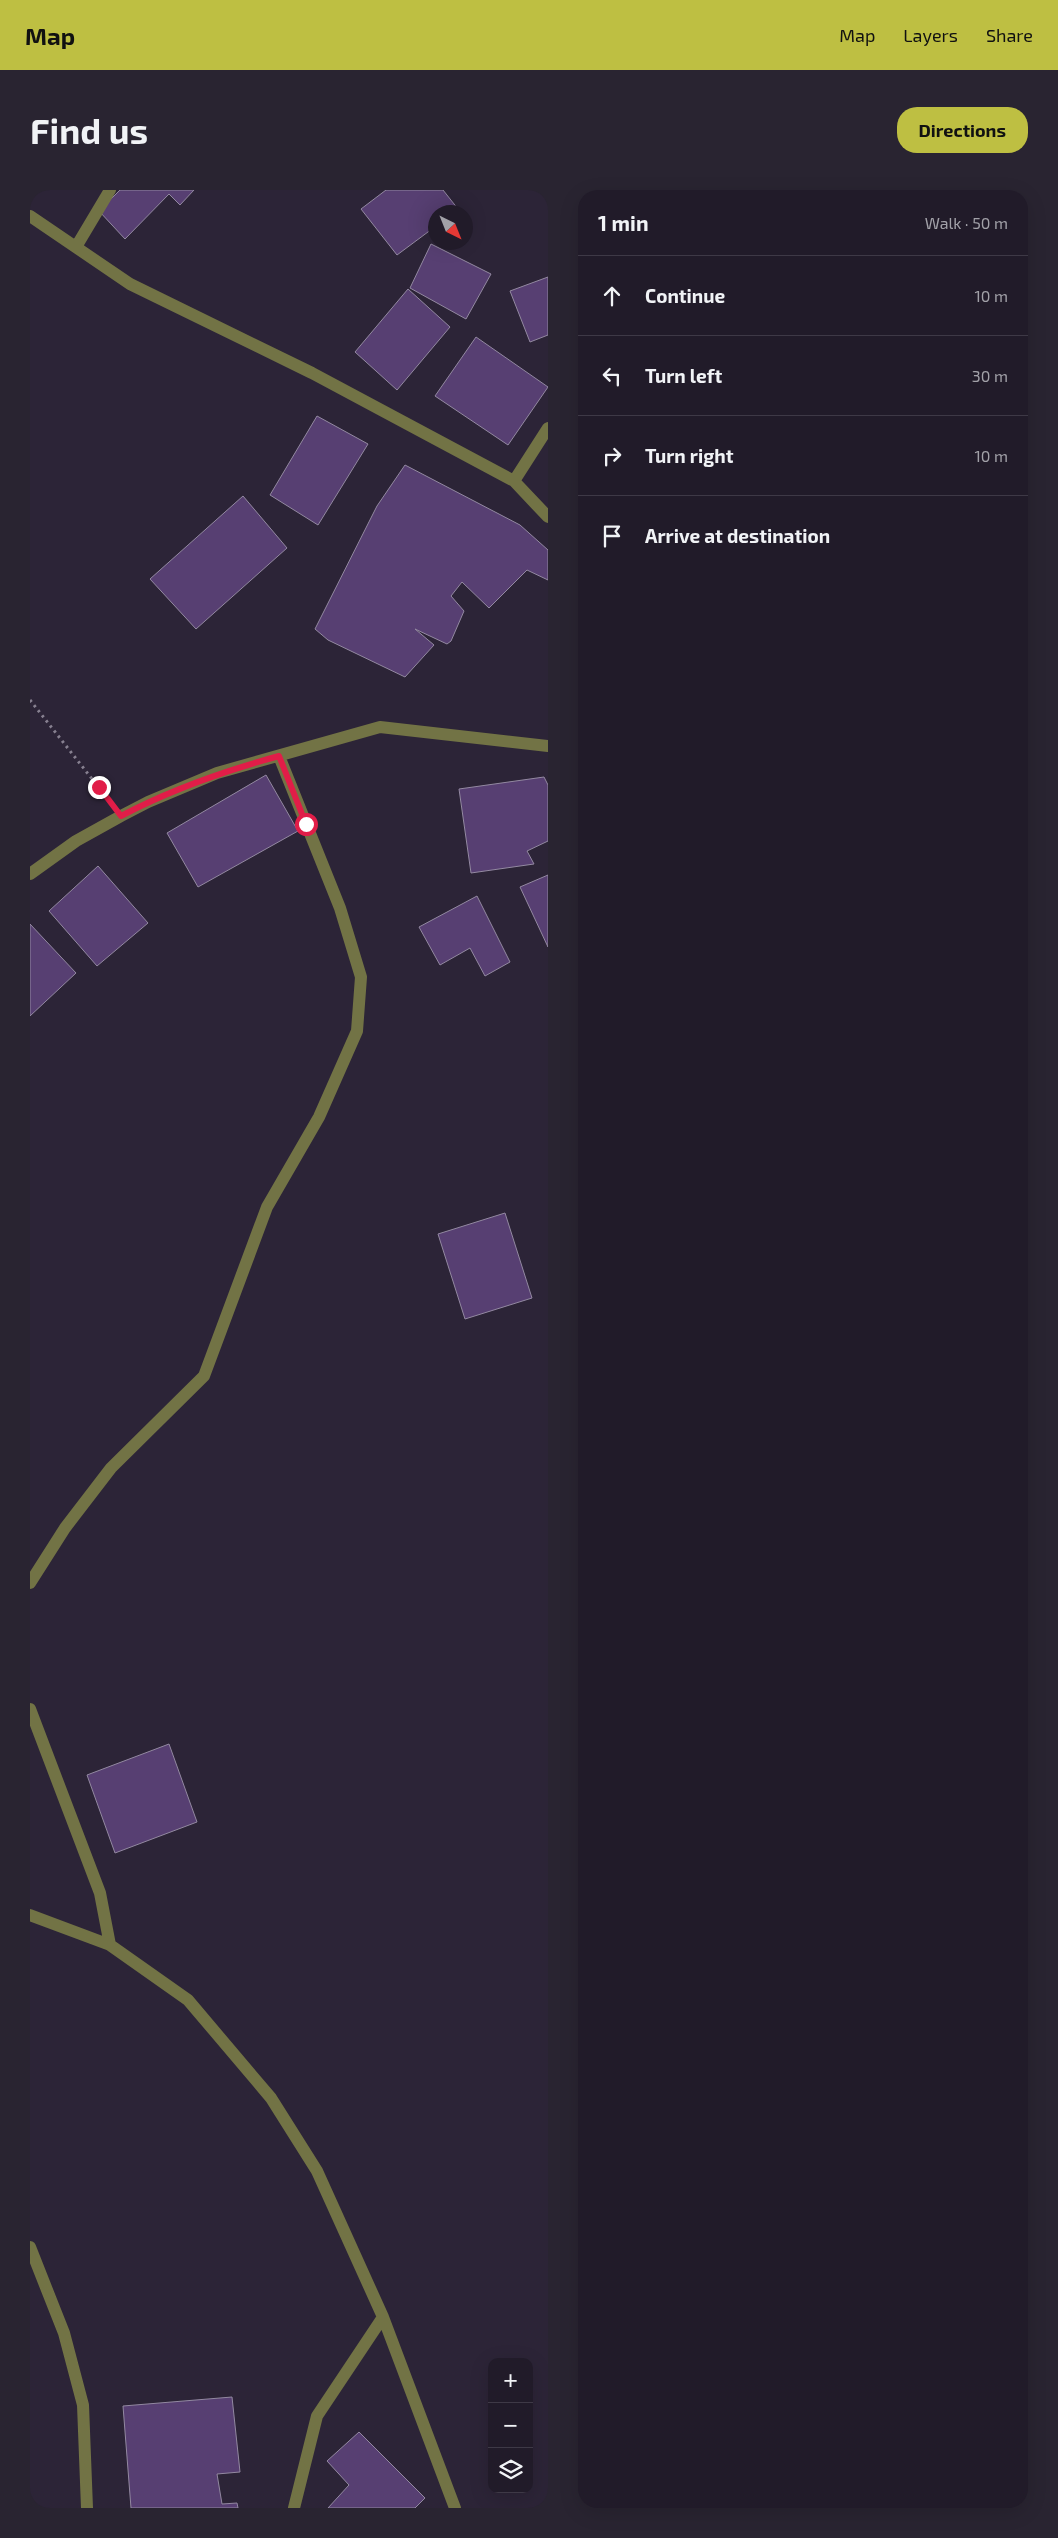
<!DOCTYPE html>
<meta charset="utf-8">
<style>
body{margin:0;font-family:"Exo 2",sans-serif;background:#292431;color:#f1f3f6}
.controls{position:absolute;right:15px;bottom:15px;display:grid;overflow:hidden;border-radius:10px;box-shadow:0 5px 20px #0002}
.controls button{width:45px;height:45px;display:grid;place-items:center;padding:0;border:0;border-bottom:1px solid #3e3946;background:#211b29;color:#f1f3f6;font:25px sans-serif}
.compass{position:absolute;left:398px;top:15px;width:45px;height:45px;border-radius:50%;background:#211b29;box-shadow:0 5px 20px #0002;rotate:137deg}
.stop{position:absolute;width:15px;height:15px;margin:-11px;border:4px solid #e11d48;border-radius:50%;background:#fff}
.stop.end{background:#e11d48;border-color:#fff;box-shadow:0 1px 5px #0008}
.list{margin:0;padding:0;list-style:none}
h2{display:flex;justify-content:space-between;align-items:center;height:65px;margin:0;padding:0 20px;font-size:21px}
h2 small{font-size:16px;font-weight:400;color:#a2a1a8}
.list li{display:grid;grid-template-columns:32px 1fr auto;gap:15px;align-items:center;box-sizing:border-box;height:80px;padding:0 20px;border-top:1px solid #3e3946}
.list b{display:block;font-size:19px;white-space:nowrap}
.list em{font-size:16px;font-style:normal;color:#a2a1a8}
.icon{flex:none;width:28px;height:28px;fill:none;stroke:currentColor;stroke-width:2;stroke-linecap:round;stroke-linejoin:round}
.map{position:relative;flex:none;width:518px;height:2318px;overflow:hidden;border-radius:20px}
header{display:flex;align-items:center;gap:30px;box-sizing:border-box;height:70px;padding:0 25px;background:#bebf42;color:#111}
header strong{font-size:24px}
nav{display:flex;gap:28px;margin-inline-start:auto;font-size:18px}
.intro{display:flex;align-items:center;justify-content:space-between;box-sizing:border-box;height:120px;padding:0 30px}
h1{margin:0;font-size:35px}
.button{padding:12px 22px;border-radius:20px;background:#bebf42;color:#111;font-size:18px;font-weight:700}
main{display:flex;gap:30px;padding:0 30px}
aside{flex:1;background:#211b29;border-radius:20px;box-shadow:0 5px 20px #0002}
.map>svg:first-child{display:block}
.building{fill:#573f72;stroke:#9389a1}
.lines{fill:none;stroke-linecap:round;stroke-linejoin:round}
.path{stroke:#878090;stroke-width:3;stroke-dasharray:2.5 4;stroke-linecap:butt}
.minor{stroke:#727345;stroke-width:12}
.route{stroke:#e11d48;stroke-width:6}
</style>
<header>
<strong>Map</strong>
<nav><a>Map</a><a>Layers</a><a>Share</a></nav>
</header>
<div class="intro"><h1>Find us</h1><a class="button">Directions</a></div>
<main>
<div class="map">
<svg width="518" height="2318" viewBox="0 0 518 2318">
<rect width="100%" height="100%" fill="#2c2437"/>
<path class="building" d="M90 0H164L150 15 139 4 95 49 69 21Z
M356 0H413L428 19 423 22H406V36L367 65 331 19Z
M401 54 461 84 436 129 380 98Z
M518 87V145L500 152 480 101Z
M378 99 420 137 367 200 325 162Z
M446 147 518 197 478 255 405 206Z
M287 226 338 254 288 335 240 305Z
M375 275 490 335 518 360V390L497 380 459 418 432 392 421 406 434 421 421 451 417 454 385 439 404 455 375 487 298 450 285 439 347 316Z
M213 306 257 358 166 439 120 389Z
M236 585 268 641 168 697 137 643Z
M514 587 518 595V651L497 661 504 674 441 683 429 599Z
M68 676 118 733 67 776 19 721Z
M518 685V757L490 697Z
M447 706 480 772 455 786 440 758 410 775 389 737Z
M0 734 46 783 0 826Z
M475 1023 502 1108 435 1129 408 1044Z
M139 1554 167 1632 85 1663 57 1585Z
M202 2207 210 2282 187 2284 192 2314 207 2313 208 2318H101L93 2216Z
M329 2242 395 2308 385 2318H298L319 2295 297 2271Z"/>
<g class="lines">
<path class="path" d="M0 510 77 608"/>
<path class="minor" d="M0 26 100 94 282 183 484 291 518 327
M46 57 80 0
M484 291 518 238
M0 684 46 651 91 626 118 612 187 583 350 537 518 556
M0 1393 35 1338 81 1278 174 1186 237 1017 289 927 327 841 331 787 310 718 249 566
M0 1519 70 1703 80 1755
M0 1725 80 1755 158 1810 241 1908 287 1981 353 2127 425 2318
M0 2057 34 2143 53 2215 57 2318
M264 2318 287 2226 353 2127"/>
</g>
<g class="lines">
<path class="route" d="M69 597 91 626C142 599 194 581 249 566L276 634"/>
</g>
</svg>
<div class="controls">
<button>+</button>
<button>−</button>
<button><svg class="icon" aria-label="layers" viewBox="0 0 24 24"><path d="M12 4l9 5-9 5-9-5zM3 14l9 5 9-5"/></svg></button>
</div>
<svg class="compass" viewBox="-18 -18 36 36"><path d="M0-13l5 13h-10z" fill="#e53935"/><path d="M0 13l5-13h-10z" fill="#a2a1a8"/></svg>
<div class="stop" style="left:276px;top:634px"></div>
<div class="stop end" style="left:69px;top:597px"></div>
</div>
<aside>
<h2>1 min<small>Walk · 50 m</small></h2>
<ul class="list">
<li><svg class="icon" aria-label="ahead" viewBox="0 0 24 24"><path d="M12 20V5M6 11l6-6 6 6"/></svg><div><b>Continue</b></div><em>10 m</em></li>
<li><svg class="icon" aria-label="left" viewBox="0 0 24 24"><path d="M17 20v-9H6M10 6l-5 5 5 5"/></svg><div><b>Turn left</b></div><em>30 m</em></li>
<li><svg class="icon" aria-label="right" viewBox="0 0 24 24"><path d="M7 20v-9h11M14 6l5 5-5 5"/></svg><div><b>Turn right</b></div><em>10 m</em></li>
<li><svg class="icon" aria-label="arrive" viewBox="0 0 24 24"><path d="M6 21V4h12l-3 4 3 4H6"/></svg><div><b>Arrive at destination</b></div></li>
</ul>
</aside>
</main>
